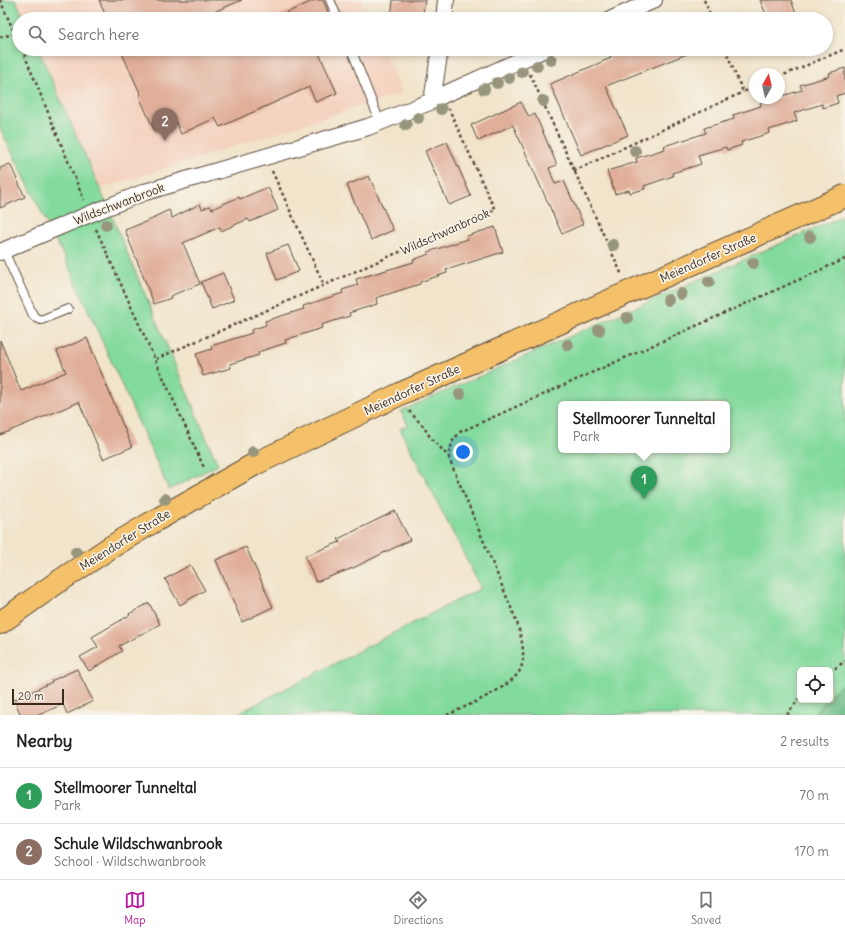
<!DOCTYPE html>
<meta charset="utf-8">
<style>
body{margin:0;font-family:Delius,sans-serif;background:#f2f2f2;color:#202124}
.controls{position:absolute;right:12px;bottom:12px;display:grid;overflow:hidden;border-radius:6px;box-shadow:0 2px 6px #0003}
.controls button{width:36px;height:36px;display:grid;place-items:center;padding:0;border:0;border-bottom:1px solid #e0e0e0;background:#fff;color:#202124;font:20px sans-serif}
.compass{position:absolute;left:749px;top:68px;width:36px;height:36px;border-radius:50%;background:#fff;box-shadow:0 2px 6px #0003;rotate:8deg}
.scale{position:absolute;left:12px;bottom:10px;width:52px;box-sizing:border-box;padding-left:4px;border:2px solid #3b2a1e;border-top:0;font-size:11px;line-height:14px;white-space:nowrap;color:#3b2a1e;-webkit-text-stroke:3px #f7f3e8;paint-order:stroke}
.you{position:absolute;left:463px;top:452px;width:14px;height:14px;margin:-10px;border:3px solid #fff;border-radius:50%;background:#1a73e8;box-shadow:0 0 0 6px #1a73e833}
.badge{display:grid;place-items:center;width:26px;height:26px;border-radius:50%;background:#b5179e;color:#fff;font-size:13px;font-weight:700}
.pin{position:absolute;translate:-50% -33px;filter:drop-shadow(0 1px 2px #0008)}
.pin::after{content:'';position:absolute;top:21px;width:14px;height:12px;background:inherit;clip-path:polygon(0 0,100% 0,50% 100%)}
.popup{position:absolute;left:558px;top:401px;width:172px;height:52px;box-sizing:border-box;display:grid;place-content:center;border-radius:6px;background:#fff;filter:drop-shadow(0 1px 3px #0005);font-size:13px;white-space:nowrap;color:#757577}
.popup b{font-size:15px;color:#202124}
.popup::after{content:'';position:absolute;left:50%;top:100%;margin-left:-8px;border:8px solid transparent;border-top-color:#fff}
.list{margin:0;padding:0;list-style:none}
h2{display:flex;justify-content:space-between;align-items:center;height:52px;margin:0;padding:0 16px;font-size:17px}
h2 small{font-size:13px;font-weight:400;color:#757577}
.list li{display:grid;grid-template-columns:26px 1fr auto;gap:12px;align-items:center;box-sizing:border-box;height:56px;padding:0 16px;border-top:1px solid #e0e0e0}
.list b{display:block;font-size:15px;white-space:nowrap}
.list p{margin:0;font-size:13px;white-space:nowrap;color:#757577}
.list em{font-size:13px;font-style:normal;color:#757577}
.icon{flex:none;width:22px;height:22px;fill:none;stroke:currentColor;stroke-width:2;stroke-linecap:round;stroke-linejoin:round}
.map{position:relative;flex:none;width:845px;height:715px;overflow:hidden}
.search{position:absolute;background:#fff;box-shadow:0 2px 6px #0003;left:12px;right:12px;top:12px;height:44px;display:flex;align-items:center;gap:10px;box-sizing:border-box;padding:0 14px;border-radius:22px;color:#757577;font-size:15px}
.sheet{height:164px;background:#fff}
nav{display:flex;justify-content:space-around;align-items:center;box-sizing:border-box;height:56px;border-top:1px solid #e0e0e0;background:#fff;font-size:11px;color:#757577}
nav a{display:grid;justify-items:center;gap:2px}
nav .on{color:#b5179e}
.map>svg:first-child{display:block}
.built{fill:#f4d3c0}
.green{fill:#83da9d;stroke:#5f825e;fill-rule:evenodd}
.forest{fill:#6aba84;stroke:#527251}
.building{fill:#e0ae99}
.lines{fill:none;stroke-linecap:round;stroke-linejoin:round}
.lane-casing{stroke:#564638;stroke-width:10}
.street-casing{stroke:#564638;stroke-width:18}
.primary-casing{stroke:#564638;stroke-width:24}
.path{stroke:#564638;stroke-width:2.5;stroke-dasharray:3 3;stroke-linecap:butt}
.lane{stroke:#fff;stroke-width:8}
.street{stroke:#fff;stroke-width:16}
.primary{stroke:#f4c16a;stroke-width:22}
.tree{fill:#97967d}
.labels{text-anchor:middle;stroke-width:3.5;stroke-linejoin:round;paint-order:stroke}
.street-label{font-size:12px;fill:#3b2a1e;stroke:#f7f3e8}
</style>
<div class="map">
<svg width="845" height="715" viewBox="0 0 845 715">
<rect width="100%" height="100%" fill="#f7f3e8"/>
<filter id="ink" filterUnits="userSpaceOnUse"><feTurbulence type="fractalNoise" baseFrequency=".025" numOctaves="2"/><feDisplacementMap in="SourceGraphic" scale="8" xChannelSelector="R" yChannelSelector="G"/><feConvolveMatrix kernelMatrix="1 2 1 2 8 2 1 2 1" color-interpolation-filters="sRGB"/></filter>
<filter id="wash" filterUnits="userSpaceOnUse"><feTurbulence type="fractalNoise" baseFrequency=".012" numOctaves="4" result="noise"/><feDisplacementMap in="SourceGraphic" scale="16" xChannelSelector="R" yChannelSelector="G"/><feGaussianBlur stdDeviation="0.9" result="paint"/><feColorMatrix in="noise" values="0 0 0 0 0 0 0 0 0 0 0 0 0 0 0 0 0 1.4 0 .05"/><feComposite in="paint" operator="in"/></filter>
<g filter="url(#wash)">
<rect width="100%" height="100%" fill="#f1e4ca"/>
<path class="built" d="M16 0H361L370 19H24Z
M38 49H383L402 93 100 189Z"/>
<path class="green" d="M0 0H16L24 19H19V49H38L100 189 218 465 169 490 66 261 0 128Z
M845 215V715H235L481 588 400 429 408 425 401 411ZM561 404H727V450H561ZM800 670H830V700H800Z"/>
<path class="forest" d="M845 684V715H814L826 700H830C830 691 837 688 845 684Z"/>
<g id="blocks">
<path class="building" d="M99 0H242L197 19H107Z
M315 0H323L331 19H272Z
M393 0H425L422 19H391Z
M760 0H791L798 19H768Z
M120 49H317L337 93 316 102 309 87 220 127 215 118 181 134 176 122 155 132 139 96 141 95Z
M628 49 697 50 606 86 628 135 581 155 550 84 611 58 610 56Z
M845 68V93L836 96 838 103 823 108 822 104 794 113 797 121 769 130 770 133 741 142 742 145 727 150 726 147 698 155 701 164 672 173 673 176 644 186 645 189 630 193 629 190 615 194 607 171 637 162 636 158 665 149 664 146 706 133 704 128 734 119 733 115 761 106 760 103 776 98H779V97L802 90 800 85 830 76 829 73Z
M521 102 529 117 535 114 557 165 549 168 555 184 564 181 583 224 562 234 513 125 478 141 471 125Z
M447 142 471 196 449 205 425 151Z
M10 164 25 197 0 208V168Z
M369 176 393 230 371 240 347 185Z
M268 187 278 210 250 222 248 219 221 231 220 227 183 243 200 284 170 296 171 298 154 304 125 230 155 218 154 217 169 210 172 218 200 204 202 209 210 206 212 209 239 197 240 199Z
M495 227 503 252 446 270 447 273 420 282V284L376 298 377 304 349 313 350 316 321 325 322 328 285 340 286 343 258 352 259 355 230 364 231 368 203 376 196 354 212 349 211 346 252 333 251 330 266 325 265 321 304 309 303 306 343 293 342 290 358 285 356 279 414 262 413 260 429 254 428 252 468 239 467 236Z
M288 245 299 271 277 280 267 253Z
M223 273 234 300 212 309 201 282Z
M87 338 132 447 103 459 79 402 0 435V340L21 391 66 372 57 351Z
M395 511 410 540 353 568 316 582 305 556 340 542 338 539Z
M246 547 273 607 242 622 216 560Z
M190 565 205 590 180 605 165 579Z
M149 603 160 624 119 646 122 651 89 671 80 657 98 647 92 637 130 615 129 614Z
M77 669 93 701 67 714 63 704 39 715H21L14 700 52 682 51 681Z"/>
</g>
</g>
<g filter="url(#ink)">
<use href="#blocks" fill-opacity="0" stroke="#564638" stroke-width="1"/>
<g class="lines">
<g class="lane-casing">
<path id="lane" d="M330 0 338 19
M351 49 380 122
M4 251 33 315 36 318 41 320 68 309"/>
</g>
<g class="street-casing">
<path id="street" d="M444 19 446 0
M612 19 654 0
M432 101 440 49
M0 252 90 214 145 192 368 127 432 101 443 95 545 49"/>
</g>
<g class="primary-casing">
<path id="primary" d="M0 623 55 584 111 547 151 523 255 464 402 393 845 196"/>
</g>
<path class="path" d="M0 0 19 43
M704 0 712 19
M0 37 15 34
M22 49 84 200
M725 49 743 92 755 87
M530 74 622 275
M779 77 845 49
M272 171 324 285
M574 171 743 92
M96 229 205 470
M156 359 495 210 449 109
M409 411 424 427 430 437 449 457
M830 672 845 661
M447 715C465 707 515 686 521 668 526 653 521 637 517 622L449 458 452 442 460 432 845 259
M787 715 800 697"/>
<use href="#lane" class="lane"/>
<use href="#street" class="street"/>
<use href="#primary" class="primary"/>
</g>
<g class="tree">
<circle cx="551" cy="60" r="6"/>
<circle cx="537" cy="66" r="6"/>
<circle cx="522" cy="72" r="6"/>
<circle cx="509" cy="78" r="6"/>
<circle cx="497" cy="83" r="6"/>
<circle cx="484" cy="89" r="6"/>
<circle cx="543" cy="101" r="6"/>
<circle cx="441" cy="109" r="6"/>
<circle cx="418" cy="118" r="6"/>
<circle cx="406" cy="125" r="6"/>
<circle cx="635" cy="151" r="6"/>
<circle cx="106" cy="225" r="6"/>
<circle cx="810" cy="237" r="6"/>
<circle cx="613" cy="245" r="6"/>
<circle cx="753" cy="263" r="6"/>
<circle cx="709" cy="282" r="6"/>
<circle cx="681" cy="294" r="6"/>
<circle cx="668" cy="300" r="6"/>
<circle cx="627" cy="318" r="6"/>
<circle cx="599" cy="330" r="6"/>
<circle cx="568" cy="345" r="6"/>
<circle cx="460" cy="394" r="6"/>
<circle cx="253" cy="452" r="6"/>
<circle cx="165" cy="499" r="6"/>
<circle cx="76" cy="552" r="6"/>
</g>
</g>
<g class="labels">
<g class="street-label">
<text transform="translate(119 204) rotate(-21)" y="4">Wildschwanbrook</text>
<text transform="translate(445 232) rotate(-24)" y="4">Wildschwanbrook</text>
<text transform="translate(708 258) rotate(-24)" y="4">Meiendorfer Straße</text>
<text transform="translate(412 390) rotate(-25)" y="4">Meiendorfer Straße</text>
<text transform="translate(125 540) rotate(-32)" y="4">Meiendorfer Straße</text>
</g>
</g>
</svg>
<div class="controls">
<button><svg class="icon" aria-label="locate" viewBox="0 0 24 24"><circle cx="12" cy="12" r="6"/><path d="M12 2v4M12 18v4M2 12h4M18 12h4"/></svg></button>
</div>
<svg class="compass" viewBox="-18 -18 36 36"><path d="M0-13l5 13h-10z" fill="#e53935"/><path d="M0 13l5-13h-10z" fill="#757577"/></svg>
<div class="scale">20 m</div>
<div class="you"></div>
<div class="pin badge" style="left:644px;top:499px;background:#2e9e5b">1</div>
<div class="popup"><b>Stellmoorer Tunneltal</b>Park</div>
<div class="pin badge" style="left:165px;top:141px;background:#8d6e63">2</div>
<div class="search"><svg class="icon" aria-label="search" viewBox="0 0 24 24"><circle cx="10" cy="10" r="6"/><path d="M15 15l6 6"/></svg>Search here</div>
</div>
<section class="sheet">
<h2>Nearby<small>2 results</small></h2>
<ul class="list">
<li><span class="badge" style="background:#2e9e5b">1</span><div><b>Stellmoorer Tunneltal</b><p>Park</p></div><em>70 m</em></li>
<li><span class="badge" style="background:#8d6e63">2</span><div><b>Schule Wildschwanbrook</b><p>School · Wildschwanbrook</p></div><em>170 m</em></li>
</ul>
</section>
<nav>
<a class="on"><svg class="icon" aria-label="map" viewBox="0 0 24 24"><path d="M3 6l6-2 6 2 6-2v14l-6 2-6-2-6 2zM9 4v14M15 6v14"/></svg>Map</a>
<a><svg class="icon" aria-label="directions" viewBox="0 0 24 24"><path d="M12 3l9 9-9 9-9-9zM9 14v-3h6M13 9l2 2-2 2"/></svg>Directions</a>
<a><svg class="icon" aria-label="saved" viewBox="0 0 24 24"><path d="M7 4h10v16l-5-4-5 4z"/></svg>Saved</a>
</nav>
